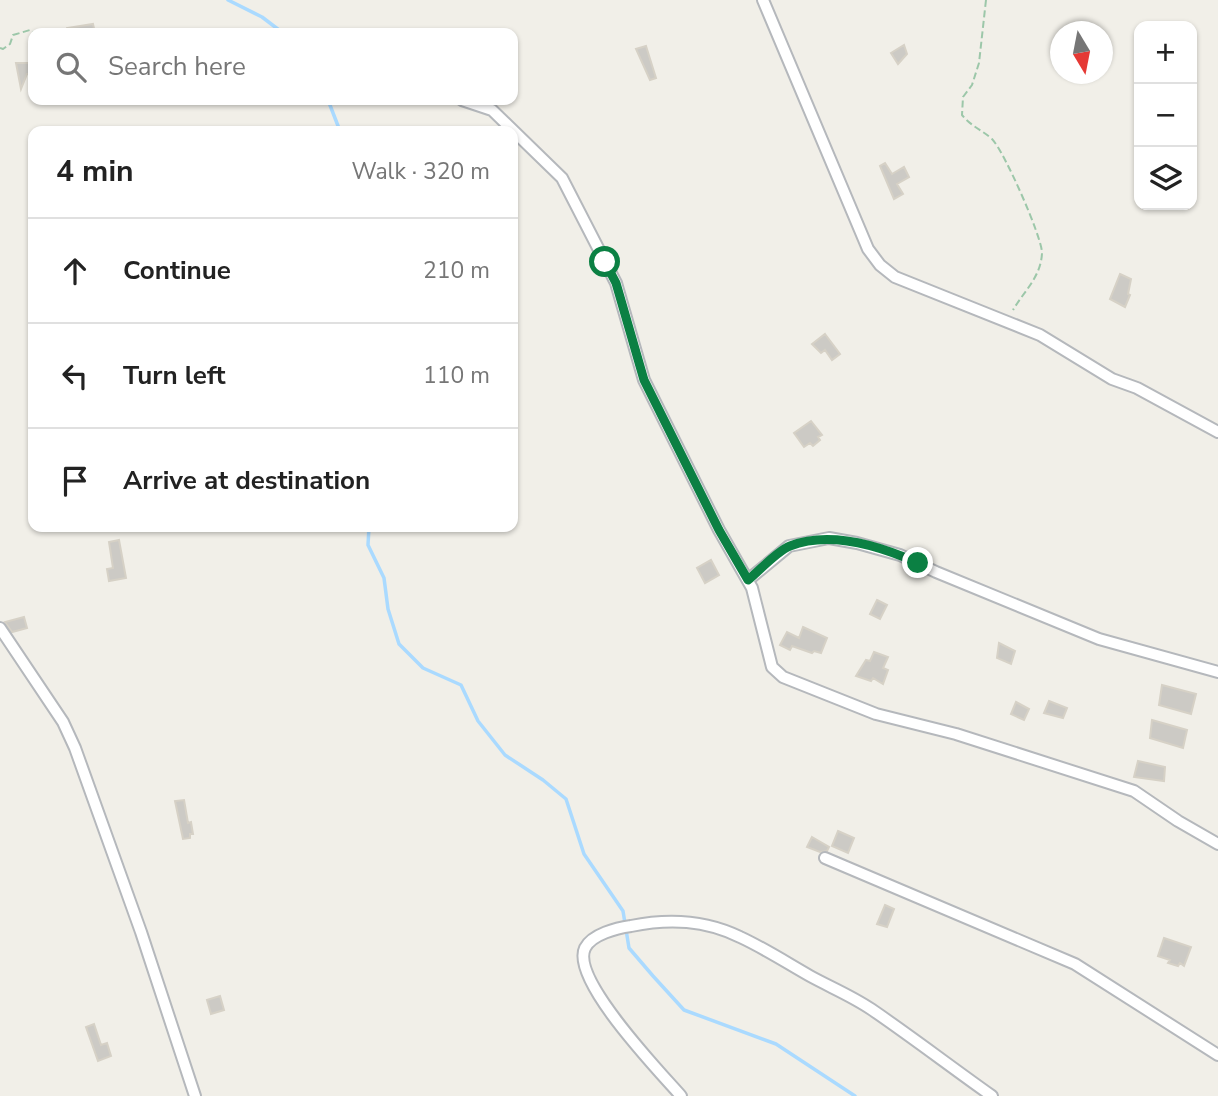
<!DOCTYPE html>
<meta charset="utf-8">
<style>
body{margin:0;font-family:"Nunito Sans",sans-serif;background:#f2f2f2;color:#222}
.controls{position:absolute;right:21px;top:21px;display:grid;overflow:hidden;border-radius:14px;box-shadow:0 2px 5px #0004}
.controls button{width:63px;height:63px;display:grid;place-items:center;padding:0;border:0;border-bottom:2px solid #e0e0e0;background:#fff;color:#222;font:35px sans-serif}
.compass{position:absolute;left:1050px;top:21px;width:63px;height:63px;border-radius:50%;background:#fff;box-shadow:0 2px 5px #0004;rotate:170deg}
.stop{position:absolute;width:21px;height:21px;margin:-16px;border:5px solid #0b8043;border-radius:50%;background:#fff}
.stop.end{background:#0b8043;border-color:#fff;box-shadow:0 2px 7px #0008}
.list{margin:0;padding:0;list-style:none}
h2{display:flex;justify-content:space-between;align-items:center;height:91px;margin:0;padding:0 28px;font-size:30px}
h2 small{font-size:23px;font-weight:400;color:#767676}
.list li{display:grid;grid-template-columns:46px 1fr auto;gap:21px;align-items:center;box-sizing:border-box;height:105px;padding:0 28px;border-top:2px solid #e0e0e0}
.list b{display:block;font-size:26px;white-space:nowrap}
.list em{font-size:23px;font-style:normal;color:#767676}
.icon{flex:none;width:38px;height:38px;fill:none;stroke:currentColor;stroke-width:2;stroke-linecap:round;stroke-linejoin:round}
.map{position:relative;flex:none;width:1218px;height:1096px;overflow:hidden}
.search{position:absolute;background:#fff;box-shadow:0 2px 5px #0004;left:28px;top:28px;width:490px;height:77px;display:flex;align-items:center;gap:18px;box-sizing:border-box;padding:0 24px;border-radius:14px;color:#767676;font-size:26px}
.panel{position:absolute;background:#fff;box-shadow:0 2px 5px #0004;left:28px;top:126px;width:490px;height:406px;border-radius:14px}
.map>svg:first-child{display:block}
.lines{fill:none;stroke-linecap:round;stroke-linejoin:round}
.stream{stroke:#aadaff;stroke-width:3.5}
.building{fill:#cccac5;stroke:#d6d1c6;stroke-width:2}
.street-casing{stroke:#b5b8bc;stroke-width:14}
.path{stroke:#9cc7a9;stroke-width:2;stroke-dasharray:7 3.5;stroke-linecap:butt}
.street{stroke:#fff;stroke-width:10}
.route{stroke:#0b8043;stroke-width:9}
</style>
<div class="map">
<svg width="1218" height="1096" viewBox="0 0 1218 1096">
<rect width="100%" height="100%" fill="#f1efe8"/>
<g class="lines">
<path class="stream" d="M228 0 262 17 283 33
M328 100 340 131
M369 527 368 545 384 578 388 609 399 644 423 668 461 685 478 721 505 755 543 780 566 799 584 854 623 911 629 948 653 976 684 1010 776 1044 855 1096"/>
</g>
<path class="building" d="M93 24 95 33H67V28Z
M904 45 907 54 898 64 891 53Z
M646 46 656 78 650 80 636 49Z
M16 63H31V74H27L21 89Z
M885 163 892 174 904 167 909 177 897 184 903 194 894 199 880 166Z
M1120 274 1131 279 1128 294 1130 295 1125 307 1110 299Z
M825 334 840 354 832 360 825 350 821 353 812 344Z
M811 421 822 435 818 437 820 440 813 446 810 443 804 447 794 433Z
M119 540 126 578 109 581 107 569 113 568 109 542Z
M711 560 719 575 705 583 697 568Z
M877 600 887 605 880 619 870 614Z
M24 617 27 628 12 632 5 622Z
M803 627 827 638 821 653 814 651 812 653 792 646 790 650 780 645 787 632 799 638Z
M999 643 1015 651 1011 664 997 658Z
M874 652 888 657 883 668 888 670 883 684 873 678 871 681 856 676 866 660 870 661Z
M1162 685 1196 694 1191 714 1159 705Z
M1049 701 1067 708 1063 718 1044 713Z
M1016 702 1029 709 1024 720 1011 714Z
M1152 720 1187 730 1183 748 1150 738Z
M1138 761 1165 767 1164 781 1134 777Z
M184 800 188 823 191 822 193 834H190V838L183 839 175 801Z
M838 831 854 838 848 853 832 846Z
M812 837 829 847 827 851 820 852 807 847Z
M885 905 894 909 887 927 877 924Z
M1164 938 1191 947 1184 966 1180 963 1178 966 1168 963 1170 960 1158 956Z
M220 996 224 1010 211 1014 207 1000Z
M94 1024 101 1045 107 1043 111 1056 98 1061 86 1027Z"/>
<g class="lines">
<g class="street-casing">
<path id="street" d="M763 0 868 249 880 265 895 277 1040 335 1112 379 1137 388 1218 432
M462 100 492 110 562 178 616 283 644 380 719 530 752 588 772 667 783 677 876 714 956 734 1134 791 1178 821 1218 844
M748 580 789 546 829 538 857 543 900 555 936 572 1099 639 1218 672
M0 628 63 722 75 748 141 932 195 1096
M825 858 1075 964 1218 1055
M681 1096C660 1072 570 979 585 948 592 934 617 928 631 926 670 918 705 920 740 937 764 948 787 963 810 976 830 987 852 996 871 1009 912 1037 951 1067 992 1096"/>
</g>
<path class="path" d="M986 0 979 63 972 85 963 97 962 115C972 127 982 130 992 139 1004 151 1042 237 1042 253 1041 277 1024 291 1013 310
M0 48 3 49 10 44 13 35 30 30 35 33"/>
<use href="#street" class="street"/>
</g>
<g class="lines">
<path class="route" d="M605 262 616 283 644 380 719 530 748 580C759 571 777 551 790 546 831 530 880 546 918 563"/>
</g>
</svg>
<div class="controls">
<button>+</button>
<button>−</button>
<button><svg class="icon" aria-label="layers" viewBox="0 0 24 24"><path d="M12 4l9 5-9 5-9-5zM3 14l9 5 9-5"/></svg></button>
</div>
<svg class="compass" viewBox="-18 -18 36 36"><path d="M0-13l5 13h-10z" fill="#e53935"/><path d="M0 13l5-13h-10z" fill="#767676"/></svg>
<div class="stop" style="left:605px;top:262px"></div>
<div class="stop end" style="left:918px;top:563px"></div>
<div class="search"><svg class="icon" aria-label="search" viewBox="0 0 24 24"><circle cx="10" cy="10" r="6"/><path d="M15 15l6 6"/></svg>Search here</div>
<section class="panel">
<h2>4 min<small>Walk · 320 m</small></h2>
<ul class="list">
<li><svg class="icon" aria-label="ahead" viewBox="0 0 24 24"><path d="M12 20V5M6 11l6-6 6 6"/></svg><div><b>Continue</b></div><em>210 m</em></li>
<li><svg class="icon" aria-label="left" viewBox="0 0 24 24"><path d="M17 20v-9H6M10 6l-5 5 5 5"/></svg><div><b>Turn left</b></div><em>110 m</em></li>
<li><svg class="icon" aria-label="arrive" viewBox="0 0 24 24"><path d="M6 21V4h12l-3 4 3 4H6"/></svg><div><b>Arrive at destination</b></div></li>
</ul>
</section>
</div>
